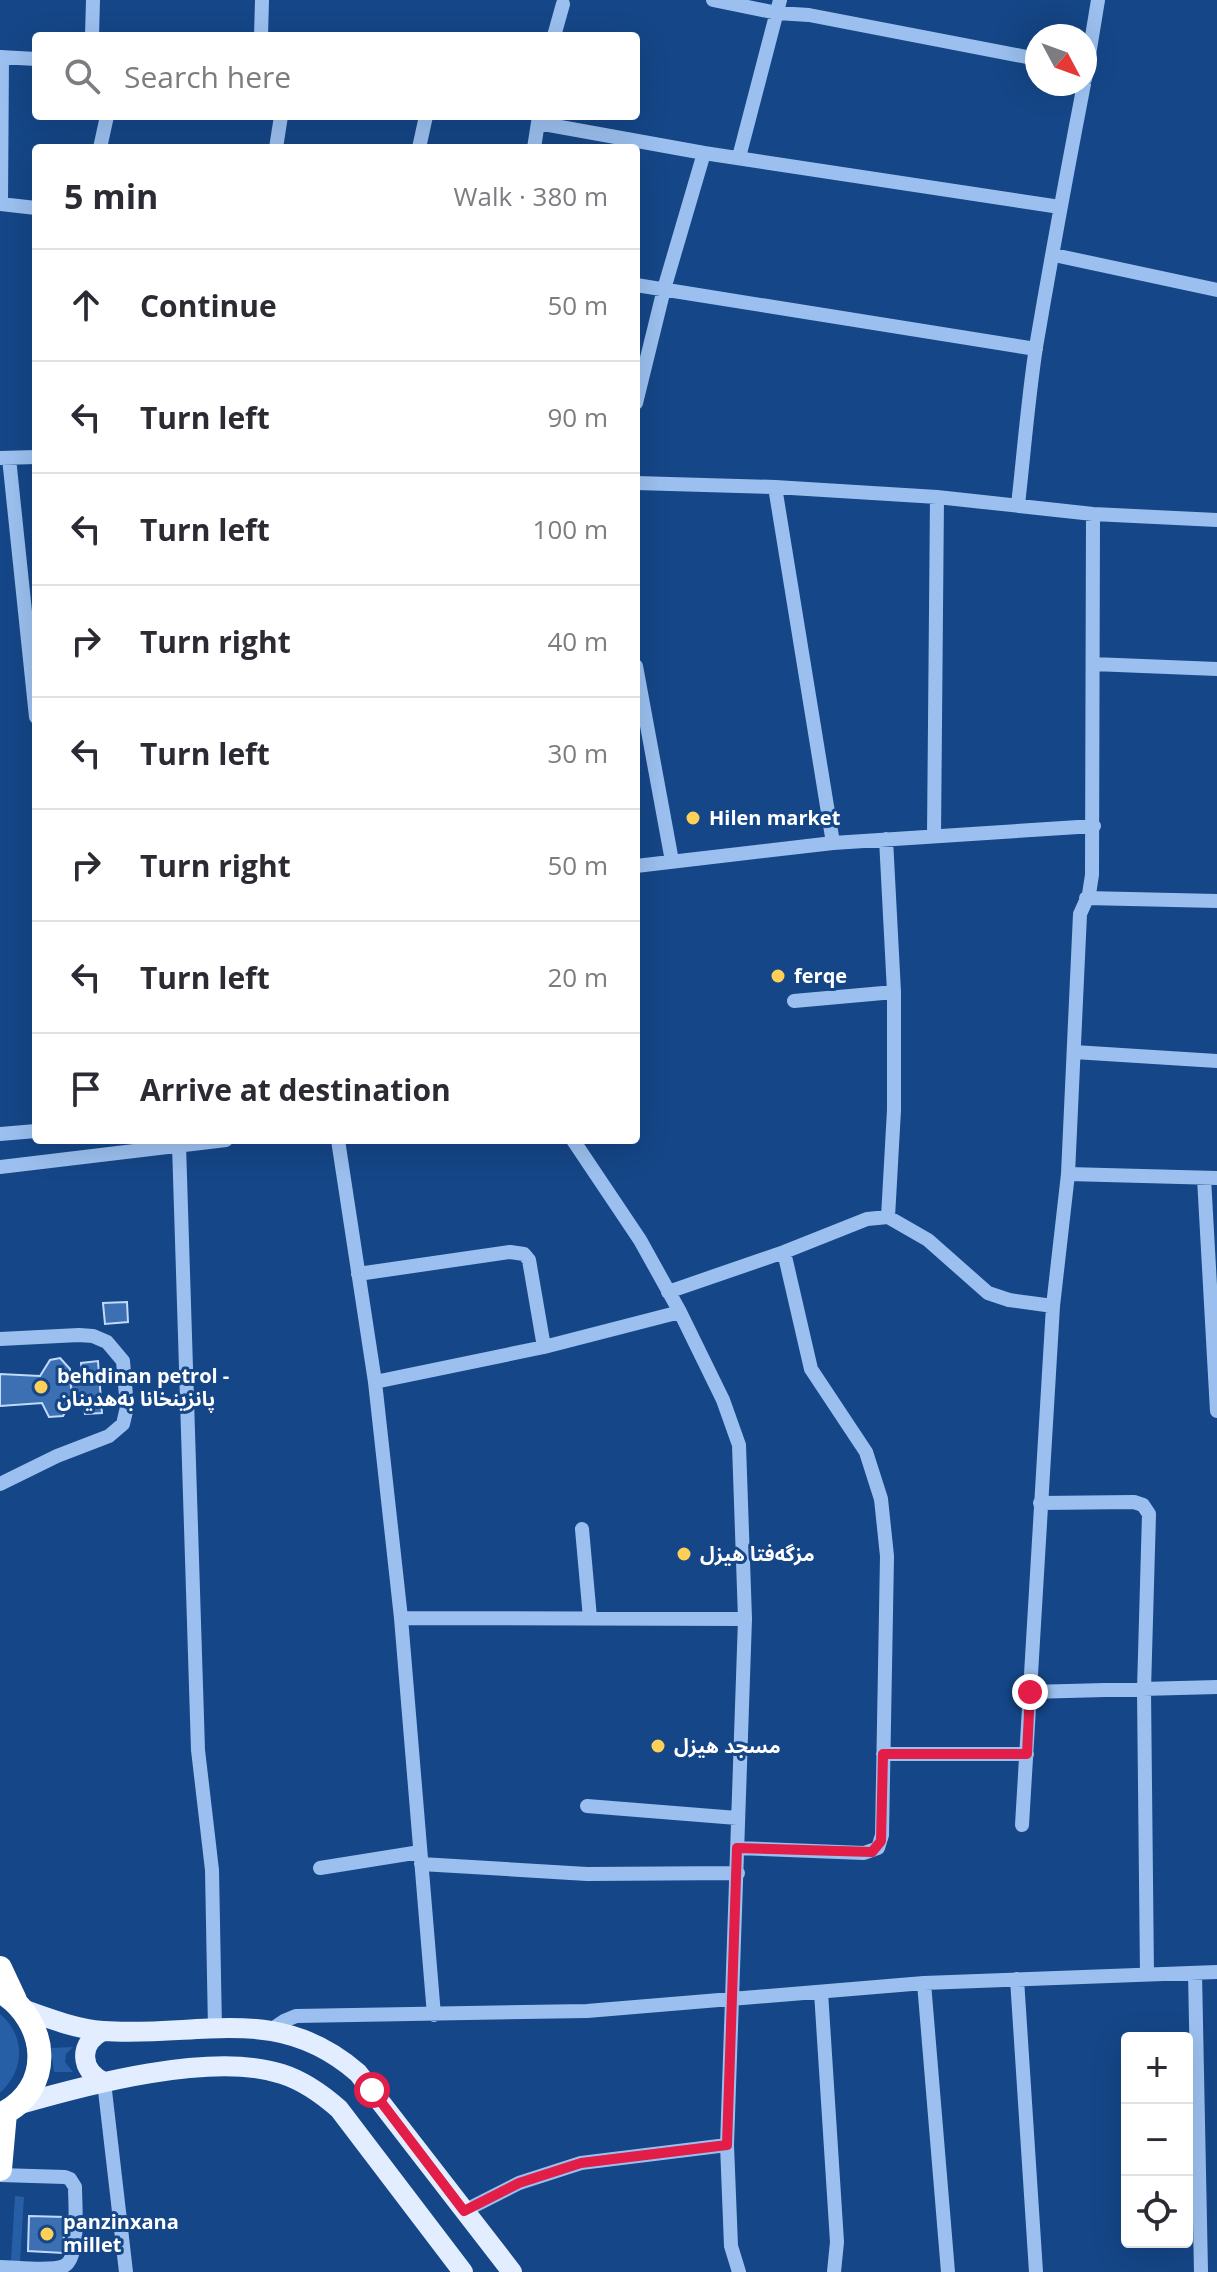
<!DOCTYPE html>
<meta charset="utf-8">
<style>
body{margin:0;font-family:"Open Sans","Noto Sans Arabic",sans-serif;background:#f2f2f3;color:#2b2b33}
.controls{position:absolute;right:24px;bottom:24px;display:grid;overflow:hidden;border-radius:8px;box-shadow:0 8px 32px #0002}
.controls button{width:72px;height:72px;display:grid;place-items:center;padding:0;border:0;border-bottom:2px solid #e1e1e2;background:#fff;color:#2b2b33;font:40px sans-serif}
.compass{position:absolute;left:1025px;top:24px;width:72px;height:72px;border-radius:50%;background:#fff;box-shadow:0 8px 32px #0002;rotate:131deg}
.stop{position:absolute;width:24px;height:24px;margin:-18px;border:6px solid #e11d48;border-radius:50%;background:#fff}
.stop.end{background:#e11d48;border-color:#fff;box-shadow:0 2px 8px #0008}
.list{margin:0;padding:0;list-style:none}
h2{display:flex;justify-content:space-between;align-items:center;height:104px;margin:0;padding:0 32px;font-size:34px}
h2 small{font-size:26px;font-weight:400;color:#7c7c81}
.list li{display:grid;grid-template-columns:52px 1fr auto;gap:24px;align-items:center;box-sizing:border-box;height:112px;padding:0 32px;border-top:2px solid #e1e1e2}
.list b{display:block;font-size:30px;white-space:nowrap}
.list em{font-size:26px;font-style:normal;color:#7c7c81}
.icon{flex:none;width:44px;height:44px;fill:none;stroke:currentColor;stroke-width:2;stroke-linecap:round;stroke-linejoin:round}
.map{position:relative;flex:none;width:1217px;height:2272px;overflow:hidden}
.search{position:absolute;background:#fff;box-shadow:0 8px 32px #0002;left:32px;top:32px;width:608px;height:88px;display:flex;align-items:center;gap:20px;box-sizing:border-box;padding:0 28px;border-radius:8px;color:#7c7c81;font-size:30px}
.panel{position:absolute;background:#fff;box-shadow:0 8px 32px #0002;left:32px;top:144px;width:608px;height:1000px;border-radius:8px}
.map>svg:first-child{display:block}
.green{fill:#275fa6}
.building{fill:#3d70b2;stroke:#c1dafb;stroke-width:2}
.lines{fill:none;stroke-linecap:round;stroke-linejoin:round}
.minor{stroke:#9bc0ef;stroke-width:14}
.major{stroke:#e2edff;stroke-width:20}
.highway{stroke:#fff;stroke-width:24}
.route{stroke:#e11d48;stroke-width:10}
.poi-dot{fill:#ffd058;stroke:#154687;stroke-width:3}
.labels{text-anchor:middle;stroke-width:6;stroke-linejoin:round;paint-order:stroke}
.poi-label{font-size:20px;font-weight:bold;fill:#fff;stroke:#154687;text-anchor:start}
</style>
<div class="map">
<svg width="1217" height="2272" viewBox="0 0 1217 2272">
<rect width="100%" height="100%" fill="#154687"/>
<path class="green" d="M0 2014C26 2036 25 2070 0 2093Z
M73 2047 66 2054 65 2062 73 2072H54L51 2048Z
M15 2196 24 2197 20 2262 11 2261Z"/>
<path class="building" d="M127 1302 128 1322 105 1324 103 1303Z
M60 1358 70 1369 72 1400 63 1416 49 1417 42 1403 0 1406V1374L40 1376 50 1360Z
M98 1361 102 1413 85 1414 83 1399 72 1400 70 1376 82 1375 81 1363Z
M29 2216 65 2217 63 2253 28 2251Z"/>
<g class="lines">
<path class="minor" d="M713 0 777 13 809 15 1037 59
M92 36 93 0
M261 36 262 0
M554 36 563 4
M0 57 36 59
M1085 79 1098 0
M538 123 704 153 1060 207
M100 148 107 116
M276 148 281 116
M419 148 426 116
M534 148 539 116
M739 157 780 0
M1 203 2 57
M0 204 36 208
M1054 255 1217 290
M636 285 1036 349
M636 403 664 289 704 153
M0 458 36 457
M9 458 36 717
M636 483 775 487 937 497 1093 514 1217 520
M775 487 833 843
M1018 505C1024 452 1028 399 1036 347 1051 259 1067 172 1084 84
M1093 664 1217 669
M636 666 672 861
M934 836 937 497
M886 839 894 992V1110L888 1217
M636 866 833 843 1094 826
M1086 898 1217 901
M794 1001 894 992
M1074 1052 1217 1061
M0 1134 36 1131
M338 1140 375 1382 401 1618 434 2015
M573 1140 640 1240 680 1312 723 1400 739 1445 745 1619 727 2145 731 2246 739 2272
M179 1145 198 1750 212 1870 215 2029
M0 1167 226 1140
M1068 1174 1217 1178
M1204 1178 1217 1411
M358 1274 510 1252 524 1254 529 1260 544 1347
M668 1292 784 1252 867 1219 888 1217 928 1240 988 1293 1009 1300 1053 1306
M0 1339 79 1335 93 1336 107 1342 123 1361 127 1407 123 1424 109 1436 57 1456 0 1484
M375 1382 544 1347 680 1312
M1040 1503 1134 1502 1143 1505 1149 1514 1144 1690 1147 1975
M582 1529 590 1618
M401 1618 745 1619
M1030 1692 1217 1687
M883 1754H1027
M587 1806 737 1818
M1022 1825 1053 1306 1068 1174 1080 914 1089 894 1092 875 1093 514
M737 1848 864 1853 878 1848 882 1835 887 1556 881 1499 866 1452 811 1369 784 1252
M421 1864 587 1874 738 1873
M320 1868 420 1852
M1195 1973 1201 2272
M1017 1979 1036 2272
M924 1983 948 2272
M821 1992 837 2242 834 2272
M272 2029 284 2021 296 2016 587 2011 924 1983 1217 1972
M104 2082 126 2272
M0 2175 65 2177 70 2179 75 2187C75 2204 80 2259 64 2266 51 2272 15 2267 0 2267
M464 2211 519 2183 581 2163 727 2145"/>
<path class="major" d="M25 2010C50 2019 77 2029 103 2031 199 2038 277 2002 358 2073L512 2272
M103 2031C78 2043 80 2071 104 2082
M17 2105C86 2085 212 2051 282 2074 304 2081 322 2094 339 2109L463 2272"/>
<path class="highway" d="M0 1968 15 2000
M0 1991C49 2020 56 2089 0 2115
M0 2169 5 2113"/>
</g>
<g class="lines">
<path class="route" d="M372 2090 464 2211 519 2183 581 2163 727 2145 737 1848 872 1852 881 1841 883 1754H1027L1030 1692"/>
</g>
<g class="poi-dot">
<circle cx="693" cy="818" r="8"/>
<circle cx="778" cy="976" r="8"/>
<circle cx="41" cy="1387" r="8"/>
<circle cx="684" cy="1554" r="8"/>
<circle cx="658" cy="1746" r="8"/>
<circle cx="47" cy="2234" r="8"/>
</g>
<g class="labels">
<g class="poi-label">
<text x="709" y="825">Hilen market</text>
<text x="794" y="983">ferqe</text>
<text x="57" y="1383">behdinan petrol -<tspan x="57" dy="23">پانزینخانا بەهدینان</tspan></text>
<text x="700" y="1561">مزگەفتا هیزل</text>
<text x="674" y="1753">مسجد هيزل</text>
<text x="63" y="2229">panzinxana<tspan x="63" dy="23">millet</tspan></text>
</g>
</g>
</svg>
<div class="controls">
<button>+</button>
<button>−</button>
<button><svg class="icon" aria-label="locate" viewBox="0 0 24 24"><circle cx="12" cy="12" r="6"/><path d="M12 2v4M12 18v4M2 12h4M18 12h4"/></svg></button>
</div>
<svg class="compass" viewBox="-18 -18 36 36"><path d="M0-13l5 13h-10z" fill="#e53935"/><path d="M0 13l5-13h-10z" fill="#7c7c81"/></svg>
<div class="stop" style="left:372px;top:2090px"></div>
<div class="stop end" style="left:1030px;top:1692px"></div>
<div class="search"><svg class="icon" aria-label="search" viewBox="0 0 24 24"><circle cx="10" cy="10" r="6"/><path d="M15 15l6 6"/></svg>Search here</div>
<section class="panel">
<h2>5 min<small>Walk · 380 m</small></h2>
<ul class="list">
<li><svg class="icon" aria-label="ahead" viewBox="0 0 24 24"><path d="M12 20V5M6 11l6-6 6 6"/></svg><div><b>Continue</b></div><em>50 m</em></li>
<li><svg class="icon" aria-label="left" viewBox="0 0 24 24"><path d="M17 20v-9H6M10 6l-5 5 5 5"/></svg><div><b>Turn left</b></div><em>90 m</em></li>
<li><svg class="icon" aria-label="left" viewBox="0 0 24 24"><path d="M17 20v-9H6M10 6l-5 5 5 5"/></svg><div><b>Turn left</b></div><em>100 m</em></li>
<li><svg class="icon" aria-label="right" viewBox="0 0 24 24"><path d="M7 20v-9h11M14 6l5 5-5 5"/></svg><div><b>Turn right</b></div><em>40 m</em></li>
<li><svg class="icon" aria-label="left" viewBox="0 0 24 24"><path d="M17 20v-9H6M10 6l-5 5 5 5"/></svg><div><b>Turn left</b></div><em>30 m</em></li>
<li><svg class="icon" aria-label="right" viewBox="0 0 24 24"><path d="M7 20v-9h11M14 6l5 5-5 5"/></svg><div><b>Turn right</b></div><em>50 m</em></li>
<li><svg class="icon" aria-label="left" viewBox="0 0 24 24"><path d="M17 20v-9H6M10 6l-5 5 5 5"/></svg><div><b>Turn left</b></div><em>20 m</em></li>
<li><svg class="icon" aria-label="arrive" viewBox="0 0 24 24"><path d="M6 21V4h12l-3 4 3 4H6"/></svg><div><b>Arrive at destination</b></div></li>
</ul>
</section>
</div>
